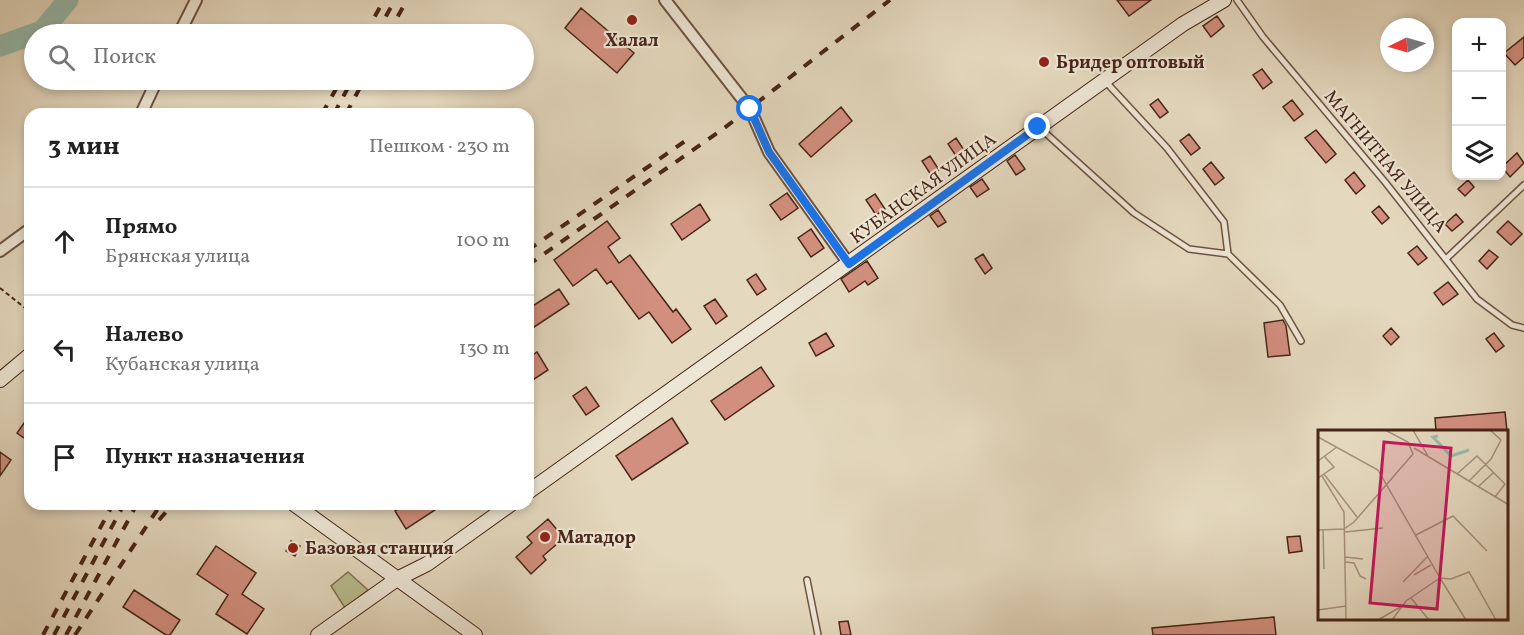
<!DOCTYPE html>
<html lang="ru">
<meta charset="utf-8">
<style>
body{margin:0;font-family:Vollkorn,serif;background:#f2f2f2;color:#222}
.controls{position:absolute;right:18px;top:18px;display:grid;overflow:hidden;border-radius:12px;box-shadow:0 3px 9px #0003}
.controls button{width:54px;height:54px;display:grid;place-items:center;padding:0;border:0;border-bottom:2px solid #e0e0e0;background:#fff;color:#222;font:30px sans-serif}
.compass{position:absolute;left:1380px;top:18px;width:54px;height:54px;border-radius:50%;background:#fff;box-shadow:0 3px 9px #0003;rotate:265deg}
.stop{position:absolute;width:18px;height:18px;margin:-14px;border:4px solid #1a73e8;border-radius:50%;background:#fff}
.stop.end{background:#1a73e8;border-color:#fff;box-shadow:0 2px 6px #0008}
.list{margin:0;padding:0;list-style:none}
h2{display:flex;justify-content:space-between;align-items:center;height:78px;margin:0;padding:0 24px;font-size:26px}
h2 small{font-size:20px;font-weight:400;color:#767676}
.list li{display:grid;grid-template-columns:39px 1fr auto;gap:18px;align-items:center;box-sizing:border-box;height:108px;padding:0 24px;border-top:2px solid #e0e0e0}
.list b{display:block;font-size:22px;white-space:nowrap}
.list p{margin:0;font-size:20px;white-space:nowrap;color:#767676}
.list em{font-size:20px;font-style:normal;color:#767676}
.icon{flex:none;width:33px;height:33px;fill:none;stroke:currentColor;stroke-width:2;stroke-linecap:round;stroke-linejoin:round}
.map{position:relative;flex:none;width:1524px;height:635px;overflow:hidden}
.search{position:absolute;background:#fff;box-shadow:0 3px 9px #0003;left:24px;top:24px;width:510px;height:66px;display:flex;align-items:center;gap:15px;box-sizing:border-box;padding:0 21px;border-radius:33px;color:#767676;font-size:22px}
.panel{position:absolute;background:#fff;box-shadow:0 3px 9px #0003;left:24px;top:108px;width:510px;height:402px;border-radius:18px}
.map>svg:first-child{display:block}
.green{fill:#b9bd8e;stroke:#817152;stroke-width:1.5}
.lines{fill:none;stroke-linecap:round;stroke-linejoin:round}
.river{stroke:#96bbad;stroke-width:21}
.building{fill:#d28f7f;stroke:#492517;stroke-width:1.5}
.lane-casing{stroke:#705241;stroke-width:8}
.street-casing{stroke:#705241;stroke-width:14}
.secondary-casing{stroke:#492517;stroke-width:16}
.path{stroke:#492517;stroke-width:2;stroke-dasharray:4.5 3;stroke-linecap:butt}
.lane{stroke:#ede6d5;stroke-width:5}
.street{stroke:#ede6d5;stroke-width:10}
.secondary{stroke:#ede6d5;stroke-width:14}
.rail{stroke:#492517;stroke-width:4;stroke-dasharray:10 10;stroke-linecap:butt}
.route{stroke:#1a73e8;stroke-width:8}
.poi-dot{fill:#8f2418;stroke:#ede6d5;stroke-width:2}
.labels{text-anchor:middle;stroke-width:4.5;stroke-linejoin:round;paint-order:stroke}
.poi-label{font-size:18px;font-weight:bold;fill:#492517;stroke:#ede6d5;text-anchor:start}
.street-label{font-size:18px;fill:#492517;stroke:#ede6d5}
.inset-river{fill:none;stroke:#96bbad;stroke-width:3}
.inset-road{fill:none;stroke:#a6907b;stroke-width:1.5}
.view{fill:#c2185b;fill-opacity:0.15;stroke:#c2185b;stroke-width:3}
.inset-edge{fill:none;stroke:#492517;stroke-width:3}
</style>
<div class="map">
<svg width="1524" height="635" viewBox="0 0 1524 635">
<rect width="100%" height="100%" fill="#e4d8be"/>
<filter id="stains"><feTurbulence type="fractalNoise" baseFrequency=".00333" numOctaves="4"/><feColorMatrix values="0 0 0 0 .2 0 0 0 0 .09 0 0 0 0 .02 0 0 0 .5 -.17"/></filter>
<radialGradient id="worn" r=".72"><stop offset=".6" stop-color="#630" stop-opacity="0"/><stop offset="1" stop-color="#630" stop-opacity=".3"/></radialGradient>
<path class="green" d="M348 572 368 590 345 608 331 586Z"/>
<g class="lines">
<path class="river" d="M0 46 42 31 68 0"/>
</g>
<path class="building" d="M1117 0H1151L1129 16Z
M581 8 634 53 617 73 565 28Z
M1217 16 1224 26 1211 37 1203 26Z
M1524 37V57L1515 65 1504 53Z
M1262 69 1272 82 1263 89 1253 75Z
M1158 99 1168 112 1160 118 1150 105Z
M1292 100 1303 114 1294 121 1283 107Z
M841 107 852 121 811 157 799 144Z
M1316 130 1336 154 1326 163 1305 138Z
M1189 134 1200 148 1191 155 1180 141Z
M956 138 966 153 958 159 948 144Z
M1517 153 1524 163 1510 177 1502 167Z
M1015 155 1025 169 1016 175 1007 161Z
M930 156 939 170 931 175 922 161Z
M1211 162 1224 178 1215 185 1203 169Z
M1354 172 1365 186 1356 194 1345 180Z
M982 179 989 189 977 197 970 187Z
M1468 180 1474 187 1465 196 1458 189Z
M787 193 798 208 781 220 770 205Z
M875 194 885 209 876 215 866 200Z
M700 204 710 220 682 240 671 224Z
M1379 206 1389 218 1382 224 1372 212Z
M938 210 946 222 938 227 930 216Z
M1456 214 1463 222 1452 231 1445 224Z
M607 221 620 238 608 247 619 263 630 255 673 312 676 309 691 329 672 343 649 312 639 319 611 281 607 284 596 269 573 286 554 260Z
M1508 221 1522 234 1511 245 1497 232Z
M811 229 824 248 811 257 798 238Z
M1417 246 1427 258 1418 265 1408 253Z
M1489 250 1498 257 1487 269 1479 261Z
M983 254 992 268 985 274 975 259Z
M867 261 878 278 868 285 865 281 849 292 841 279Z
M756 274 766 289 757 295 747 280Z
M1448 282 1458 294 1443 305 1434 293Z
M559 289 569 304 528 331V309Z
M715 299 727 316 716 324 704 306Z
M1283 320 1286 326 1290 355 1268 357 1264 323Z
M1391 328 1399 337 1391 345 1383 336Z
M826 333 834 346 816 356 809 343Z
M1494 333 1504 346 1496 352 1486 339Z
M537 352 548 370 528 383V358Z
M761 367 774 386 725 420 711 401Z
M586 387 599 406 586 415 573 396Z
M1505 412 1507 431H1436L1435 418Z
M672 418 688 443 632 480 616 456Z
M24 423 30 428V442L17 433Z
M0 452 11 460 0 476Z
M406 504H444L406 529 395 511Z
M548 519 564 538 543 556 546 560 531 574 516 557 532 543 527 537Z
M1300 536 1302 551 1289 553 1287 537Z
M291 541 300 546 295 556 286 551Z
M216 546 256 573 242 594 264 609 247 634 216 614 228 595 197 574Z
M134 590 180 620 170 635H166L123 607Z
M1274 617 1276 635H1153L1152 628Z
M848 621 851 635H841L839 622Z"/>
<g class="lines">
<g class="lane-casing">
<path id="lane" d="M1237 0 1263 37 1385 182 1477 299 1512 325 1524 328
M1105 81 1167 148 1224 222 1228 254
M1040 128 1134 213 1189 249 1228 254 1280 305 1301 341
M1447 258 1524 185
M807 580 818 635"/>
</g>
<g class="street-casing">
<path id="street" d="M665 0 750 109 769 152 849 264
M179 34 196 0
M141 114 157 80
M0 251 30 229"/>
</g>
<g class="secondary-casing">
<path id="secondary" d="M0 380 30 355
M528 492 1183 24 1224 0
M294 504 475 635
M318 635 397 579 427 564 511 504"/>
</g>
<path class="path" d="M0 288 30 312"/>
<use href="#lane" class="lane"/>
<use href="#street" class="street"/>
<use href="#secondary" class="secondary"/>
<path class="rail" d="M365 34 384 0
M376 34 395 0
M388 34 407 0
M322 114 341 80
M334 114 352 80
M346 114 364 80
M528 250 691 137
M528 265 723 129 890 0
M159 520 173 504
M43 635 113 504
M54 635 124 504
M66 635 137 504
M75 635 161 504"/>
</g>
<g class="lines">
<path class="route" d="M750 109 769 152 849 264 1038 127"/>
</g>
<g class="poi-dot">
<circle cx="632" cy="20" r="6"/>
<circle cx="1044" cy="62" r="6"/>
<circle cx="545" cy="537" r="6"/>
<circle cx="293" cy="548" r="6"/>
</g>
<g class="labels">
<g class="poi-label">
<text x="632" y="46" text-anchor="middle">Халал</text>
<text x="1056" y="68">Бридер оптовый</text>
<text x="557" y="543">Матадор</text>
<text x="305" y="554">Базовая станция</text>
</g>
<g class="street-label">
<text transform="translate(1386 161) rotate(50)" y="6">МАГНИТНАЯ УЛИЦА</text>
<text transform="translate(923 188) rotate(-36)" y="6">КУБАНСКАЯ УЛИЦА</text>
</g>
</g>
<g transform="translate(1318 430)">
<rect width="190" height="190" fill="#e4d8be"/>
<path class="inset-river" d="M120 6 115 7 133 26 151 20"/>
<path class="inset-road" d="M95 0 110 26M0 7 60 40 122 148M96 18 191 75M0 31 19 17M6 44 39 87M139 44 159 26 187 54 177 67M4 46 26 82 28 190M0 48 16 37 7 27M151 51 173 29 183 10 172 0M161 56 175 43M0 100 26 99 36 92 95 24 90 12 67 0M5 100 6 139M27 102 65 98M98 105 135 86 169 121M27 127 45 129M27 132 36 133 42 146 48 149M96 145 113 135M122 148 133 149 151 142 178 190M122 148 148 190M85 152 110 126M93 168 111 190M0 180 28 176M60 190 84 176M74 190 88 171 122 148"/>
<path class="view" d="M66 12 133 18 119 179 52 173Z"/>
<rect width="190" height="190" class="inset-edge"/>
</g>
<rect width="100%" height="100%" filter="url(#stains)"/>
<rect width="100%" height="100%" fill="url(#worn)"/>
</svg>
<div class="controls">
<button>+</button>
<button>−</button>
<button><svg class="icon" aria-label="layers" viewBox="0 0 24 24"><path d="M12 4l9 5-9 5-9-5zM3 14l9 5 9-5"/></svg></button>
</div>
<svg class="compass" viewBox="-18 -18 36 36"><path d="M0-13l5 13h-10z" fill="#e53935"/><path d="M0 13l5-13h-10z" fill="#767676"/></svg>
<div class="stop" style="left:750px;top:109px"></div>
<div class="stop end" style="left:1038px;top:127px"></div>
<div class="search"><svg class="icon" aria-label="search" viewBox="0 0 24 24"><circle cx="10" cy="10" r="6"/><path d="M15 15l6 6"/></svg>Поиск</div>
<section class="panel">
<h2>3 мин<small>Пешком · 230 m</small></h2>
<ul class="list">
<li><svg class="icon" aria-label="ahead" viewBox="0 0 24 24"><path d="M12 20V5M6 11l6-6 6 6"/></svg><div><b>Прямо</b><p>Брянская улица</p></div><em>100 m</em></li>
<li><svg class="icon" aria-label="left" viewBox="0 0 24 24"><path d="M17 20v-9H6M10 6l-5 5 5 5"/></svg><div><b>Налево</b><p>Кубанская улица</p></div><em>130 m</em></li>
<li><svg class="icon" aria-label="arrive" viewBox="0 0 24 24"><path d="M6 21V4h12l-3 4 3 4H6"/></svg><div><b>Пункт назначения</b></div></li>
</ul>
</section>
</div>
